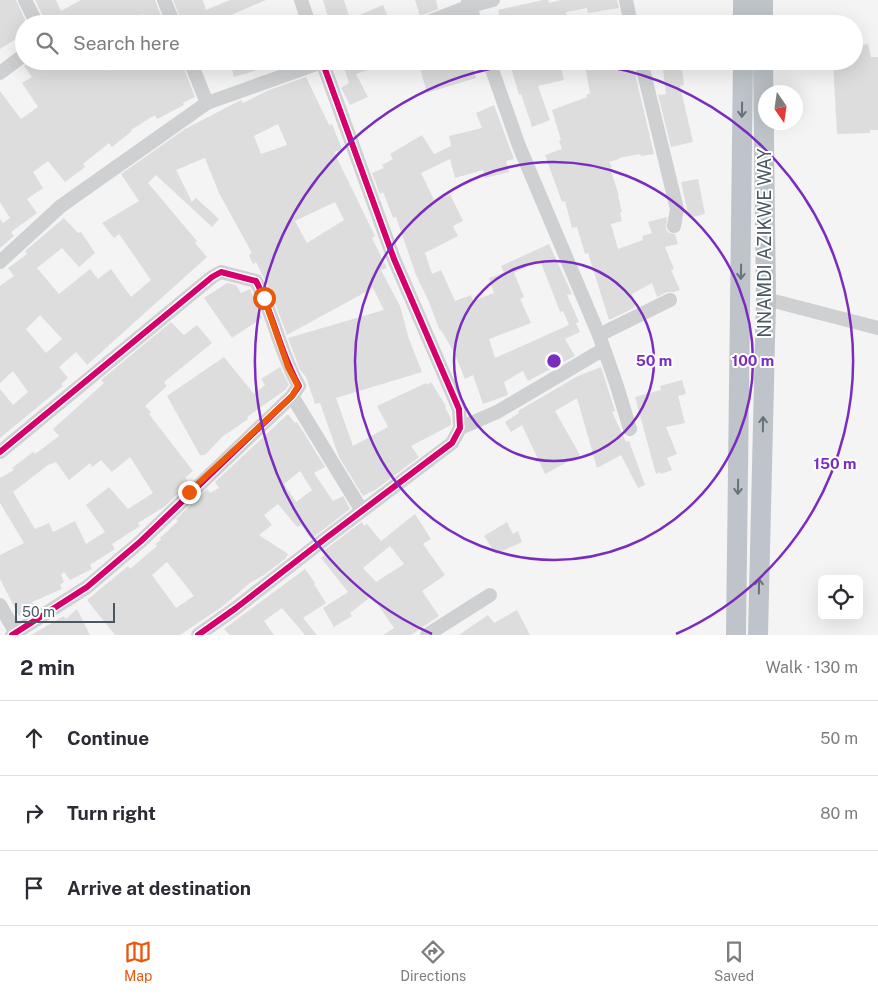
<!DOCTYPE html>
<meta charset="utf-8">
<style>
body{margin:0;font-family:"Public Sans",sans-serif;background:#f7f7f7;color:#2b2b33}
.controls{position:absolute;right:15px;bottom:15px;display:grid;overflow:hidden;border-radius:8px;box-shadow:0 5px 20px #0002}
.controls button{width:45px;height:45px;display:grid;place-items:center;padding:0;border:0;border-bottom:1px solid #e1e1e2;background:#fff;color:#2b2b33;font:25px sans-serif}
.compass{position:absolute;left:758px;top:85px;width:45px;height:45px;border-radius:50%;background:#fff;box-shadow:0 5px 20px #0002;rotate:167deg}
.scale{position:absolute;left:15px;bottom:12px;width:100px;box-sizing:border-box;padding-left:5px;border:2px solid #4a5661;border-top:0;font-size:14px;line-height:18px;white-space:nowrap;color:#4a5661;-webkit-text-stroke:4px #fff;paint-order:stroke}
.stop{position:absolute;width:15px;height:15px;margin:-11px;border:4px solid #ea580c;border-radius:50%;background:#fff}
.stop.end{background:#ea580c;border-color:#fff;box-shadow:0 1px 5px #0008}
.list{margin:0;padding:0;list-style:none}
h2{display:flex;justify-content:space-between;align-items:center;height:65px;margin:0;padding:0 20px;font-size:21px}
h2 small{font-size:16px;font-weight:400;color:#7c7c81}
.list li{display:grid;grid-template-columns:32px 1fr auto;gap:15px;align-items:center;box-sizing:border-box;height:75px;padding:0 20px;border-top:1px solid #e1e1e2}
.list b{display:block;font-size:19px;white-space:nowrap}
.list em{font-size:16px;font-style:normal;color:#7c7c81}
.icon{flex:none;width:28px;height:28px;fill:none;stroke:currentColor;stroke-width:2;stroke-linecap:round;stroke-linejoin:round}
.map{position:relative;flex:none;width:878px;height:635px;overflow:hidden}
.search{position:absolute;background:#fff;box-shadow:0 5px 20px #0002;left:15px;right:15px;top:15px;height:55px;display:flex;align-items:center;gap:12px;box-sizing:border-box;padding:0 18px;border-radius:28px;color:#7c7c81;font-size:19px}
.sheet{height:290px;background:#fff}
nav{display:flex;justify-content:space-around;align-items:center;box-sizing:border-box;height:70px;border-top:1px solid #e1e1e2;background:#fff;font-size:14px;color:#7c7c81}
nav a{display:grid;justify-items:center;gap:2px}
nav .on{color:#ea580c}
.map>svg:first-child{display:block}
.building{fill:#ddddde;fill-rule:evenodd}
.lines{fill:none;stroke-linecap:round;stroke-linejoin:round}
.minor{stroke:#ced0d2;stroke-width:14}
.highway{stroke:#bec4c9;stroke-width:20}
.cycleway-casing{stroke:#fff;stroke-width:9}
.cycleway{stroke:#d6006c;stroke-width:6}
.oneway{stroke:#67727b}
.route{stroke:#ea580c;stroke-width:6}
.ring{fill:none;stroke:#7b2cbf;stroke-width:2.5}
.labels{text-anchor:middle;stroke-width:4;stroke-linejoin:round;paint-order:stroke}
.street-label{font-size:18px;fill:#4a5661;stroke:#fff}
.centre{fill:#7b2cbf;stroke:#fff;stroke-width:2.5}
.ring-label{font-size:15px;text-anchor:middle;font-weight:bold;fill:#7b2cbf;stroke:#fff;stroke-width:4;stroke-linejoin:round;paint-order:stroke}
</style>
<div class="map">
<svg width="878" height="635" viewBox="0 0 878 635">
<rect width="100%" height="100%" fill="#f4f4f4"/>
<path class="building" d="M0 0H16L27 24H24V34L0 49Z
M35 0H56L61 11 81 0H155L164 24H147L143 14 122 24H54L50 16 44 19Z
M173 0H203L206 10 230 0H266L210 24H183Z
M323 0H344L350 19 383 5 391 24H330Z
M415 0H436L438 9 420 16Z
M543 0H548L549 3 560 0H617L619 8 588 13 587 8 566 12 567 17 554 20 555 24H501L498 10Z
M868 44 871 57H878V130H870V133L837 134 833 61H854V58H859L857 46Z
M30 61H101L109 71 121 62 125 67 136 61H181L195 97 183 103 184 105 157 119 155 115 131 130 132 131 112 147 109 143 83 164 85 167 65 182 48 161 33 172 43 188 27 199 37 213 11 232 14 236 0 248V219L3 223 10 218 0 202V91L21 119 38 107 22 83 32 77 24 66Z
M230 61H278V64L234 77Z
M342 61H389V63L356 74 368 97 350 105 341 88 349 83Z
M418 61H471L476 78 427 93Z
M509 61H559L564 80 538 86 550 120 532 127 521 94 519 95Z
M605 61H632L654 154 641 156 640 154 619 158V159L609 162 612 167 610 168 619 196H618L622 212 620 213 622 221 611 224 618 249 643 240 642 236 652 233 648 222 667 217 666 229 669 233 675 234 678 244 665 247 674 269 671 270 680 290 674 292H667L657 297 652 283 632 294 635 306 634 308 609 320 588 253 585 254 577 227 572 228 565 201 562 202 545 155 562 149 559 141 561 140 552 110 587 97 586 95 590 93 585 65Z
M662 61H681L684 85 680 86 693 142 671 147 658 95 666 94Z
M306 77 329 125 332 124 342 149 334 152 375 236 372 238 387 268 381 270 400 306 409 339 422 372 336 398 353 446 388 427 377 406 426 383 427 385 431 382 446 406 445 407 451 419V425L411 446 419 457 375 490 363 496 339 457 320 403 315 404 306 377 300 370 288 338 384 310 373 288 287 335 270 290 256 262 253 264 249 255 252 253 219 193 205 158 176 170 192 202 196 198 219 219 212 227 156 175 148 183 197 241 195 243 207 257 87 365 76 352 59 367 68 378 61 384 63 386 0 438V389L13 405 28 392 13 371 0 383V286L14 276 8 268 27 254 25 251 64 218 78 233 81 232 95 253 79 267 62 248 37 268 59 294 90 269 98 279 111 269 131 297 151 280 119 234 114 238 102 223 139 201 121 174 185 129 239 101 241 100 243 103 269 90ZM278 124 287 145 261 154 254 136ZM335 202 344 220 307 243 295 221ZM40 315 62 339 46 353 26 329Z
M494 105 514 159 506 161 509 172 485 178 483 170 455 178 450 159 421 173 435 202 450 194 463 221 453 226 458 236 425 253 432 274 441 270 455 301 471 295 473 301 494 293 489 278 504 273 501 266 549 244 572 294 567 295 579 322 576 323 580 332 565 339 575 356 528 381 523 371 521 372 504 382 508 395 483 404 473 375 465 379 454 352 441 330 440 331 429 302 416 275 396 217 393 218 383 192 380 194 372 173 384 168 382 165 393 159 390 154 422 135 434 154 451 146 449 136 482 128 476 113ZM540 260 560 312 563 311 569 325 495 358 489 339 531 323 520 299 524 297 514 273Z
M698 179 705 214 689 218 681 182Z
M227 283 236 285 241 293 250 289 262 318 232 338 204 298Z
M171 322 184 335 197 325 212 343 164 382 167 386 145 406 151 412 149 414 193 471 185 478 189 483 164 507 138 523 140 526 112 544 115 549 90 565 92 569 70 580 64 572 61 575 64 582 60 585 62 589 32 602 35 608 19 616 0 579V555L24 543 0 503V478L14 470 12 468 33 452 35 454 59 436 53 429 104 383 101 380ZM130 457 153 493 128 509 109 487 86 505 105 532 86 544 75 521 53 532 49 523 35 529 13 492 48 465 56 462 69 480 90 463 92 467 101 460 112 472Z
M224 357 254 394 265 385 261 379 280 367 289 385 285 390 247 417 248 419 222 437 205 455H200L167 396Z
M601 367 615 411 612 412 626 442 629 441 645 485 638 488 621 455 597 468 577 398 555 411 580 455 545 474 522 425 511 432 505 422 519 413 518 411 578 376Z
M682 380 686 394 678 396 685 423 666 427 677 454 667 458 672 470 661 474 660 472 656 474 635 397 661 390 660 386Z
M288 414 295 423 297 422 325 467 314 473 333 501 343 496 350 509 311 539 301 525 297 527 278 504 264 515 272 525 259 535 288 554 285 559 264 575 251 582 223 606 180 635H115L87 600 128 566 130 569 157 546 155 544 161 540 160 538 178 521 176 519 207 489 210 493 219 488 215 482ZM300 471 312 490 296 502 284 484ZM167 562 194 596 176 608 152 575Z
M415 514 431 539 423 544 445 575 422 591 439 616 411 635H383L394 628 372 596 350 613 352 616 334 627 323 608 348 592 321 558 325 555 323 551 362 522 364 526 367 524 381 541ZM390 546 404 564 376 582 363 568Z
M507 522 513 534 518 531 522 542 496 554 484 536Z
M305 569 315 583 314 584 326 603 303 618 317 635H305L282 608 264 621 274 635H230L224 629Z
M77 609 90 635H31L64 616 66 619Z
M517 610 530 635H459L488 615 494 623Z"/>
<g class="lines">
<path class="minor" d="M25 0 37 24
M164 0 174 24
M301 0 309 24
M468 0 476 24
M626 0 631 24
M423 24 470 6 493 0
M190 61 207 103
M489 61 519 146 599 335 616 383 630 429
M641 61 677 209 674 226
M0 73 24 55
M0 262 61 206 207 103 325 61
M766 299 878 328
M599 335 670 300
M292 396 362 511
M460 428 497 412 604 349
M0 452 212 277 221 272 256 281C274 315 280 353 299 386L292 396 141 541 87 587 12 635
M0 605 17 635
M198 635 236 608 326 538 452 443 460 428 459 409 394 259 322 61
M427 635 490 595"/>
<path class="highway" d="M763 0V24
M743 24V0
M736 635 743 61
M758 635 766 299 763 61"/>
<g class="cycleway-casing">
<path id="cycleway" d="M0 452 212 277 221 272 256 281C274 315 280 353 299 386L292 396 141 541 87 587 12 635
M198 635 236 608 326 538 452 443 460 428 459 409 394 259 322 61"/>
</g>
<use href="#cycleway" class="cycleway"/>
</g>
<defs><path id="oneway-shaft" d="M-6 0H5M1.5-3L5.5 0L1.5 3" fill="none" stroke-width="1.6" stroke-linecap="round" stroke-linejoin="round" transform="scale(1.25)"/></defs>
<g class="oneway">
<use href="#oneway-shaft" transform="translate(742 110) rotate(91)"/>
<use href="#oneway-shaft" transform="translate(741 272) rotate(91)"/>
<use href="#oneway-shaft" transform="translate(763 424) rotate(-89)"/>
<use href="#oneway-shaft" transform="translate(738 487) rotate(91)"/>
<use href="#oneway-shaft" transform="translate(759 586) rotate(-89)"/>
</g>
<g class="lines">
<path class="route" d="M189 492 292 396 298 386 288 367 264 298"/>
</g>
<g class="ring">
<circle cx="554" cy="361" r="100"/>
<circle cx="554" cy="361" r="199"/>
<path d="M432 634A299 299 0 1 1 676 634"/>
</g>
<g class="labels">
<g class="street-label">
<text transform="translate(765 243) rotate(-90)" y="6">NNAMDI AZIKWE WAY</text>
</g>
</g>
<circle cx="554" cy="361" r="8" class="centre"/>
<g class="ring-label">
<text x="654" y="366">50 m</text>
<text x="753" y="366">100 m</text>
<text x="835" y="469">150 m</text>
</g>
</svg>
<div class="controls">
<button><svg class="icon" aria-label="locate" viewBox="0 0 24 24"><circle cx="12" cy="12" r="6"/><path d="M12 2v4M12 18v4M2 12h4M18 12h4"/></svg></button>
</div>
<svg class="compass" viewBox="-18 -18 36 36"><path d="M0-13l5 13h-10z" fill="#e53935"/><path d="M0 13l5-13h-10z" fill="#7c7c81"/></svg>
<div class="scale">50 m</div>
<div class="stop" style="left:264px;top:298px"></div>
<div class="stop end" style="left:189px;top:492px"></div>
<div class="search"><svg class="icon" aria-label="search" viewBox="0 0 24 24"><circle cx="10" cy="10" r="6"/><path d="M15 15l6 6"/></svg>Search here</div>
</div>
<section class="sheet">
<h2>2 min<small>Walk · 130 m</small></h2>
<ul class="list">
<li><svg class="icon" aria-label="ahead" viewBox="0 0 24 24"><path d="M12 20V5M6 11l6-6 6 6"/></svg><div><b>Continue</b></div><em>50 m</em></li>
<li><svg class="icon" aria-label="right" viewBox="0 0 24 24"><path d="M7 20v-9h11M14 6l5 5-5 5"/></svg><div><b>Turn right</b></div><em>80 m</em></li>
<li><svg class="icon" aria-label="arrive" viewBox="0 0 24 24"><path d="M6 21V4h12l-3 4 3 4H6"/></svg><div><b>Arrive at destination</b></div></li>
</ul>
</section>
<nav>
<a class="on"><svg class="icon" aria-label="map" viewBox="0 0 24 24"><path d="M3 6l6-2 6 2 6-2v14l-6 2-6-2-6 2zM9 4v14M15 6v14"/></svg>Map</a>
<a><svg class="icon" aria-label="directions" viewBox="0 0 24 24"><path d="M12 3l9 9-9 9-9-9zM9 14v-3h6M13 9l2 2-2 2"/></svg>Directions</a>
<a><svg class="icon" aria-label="saved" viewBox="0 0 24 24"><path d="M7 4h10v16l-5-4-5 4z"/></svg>Saved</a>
</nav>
